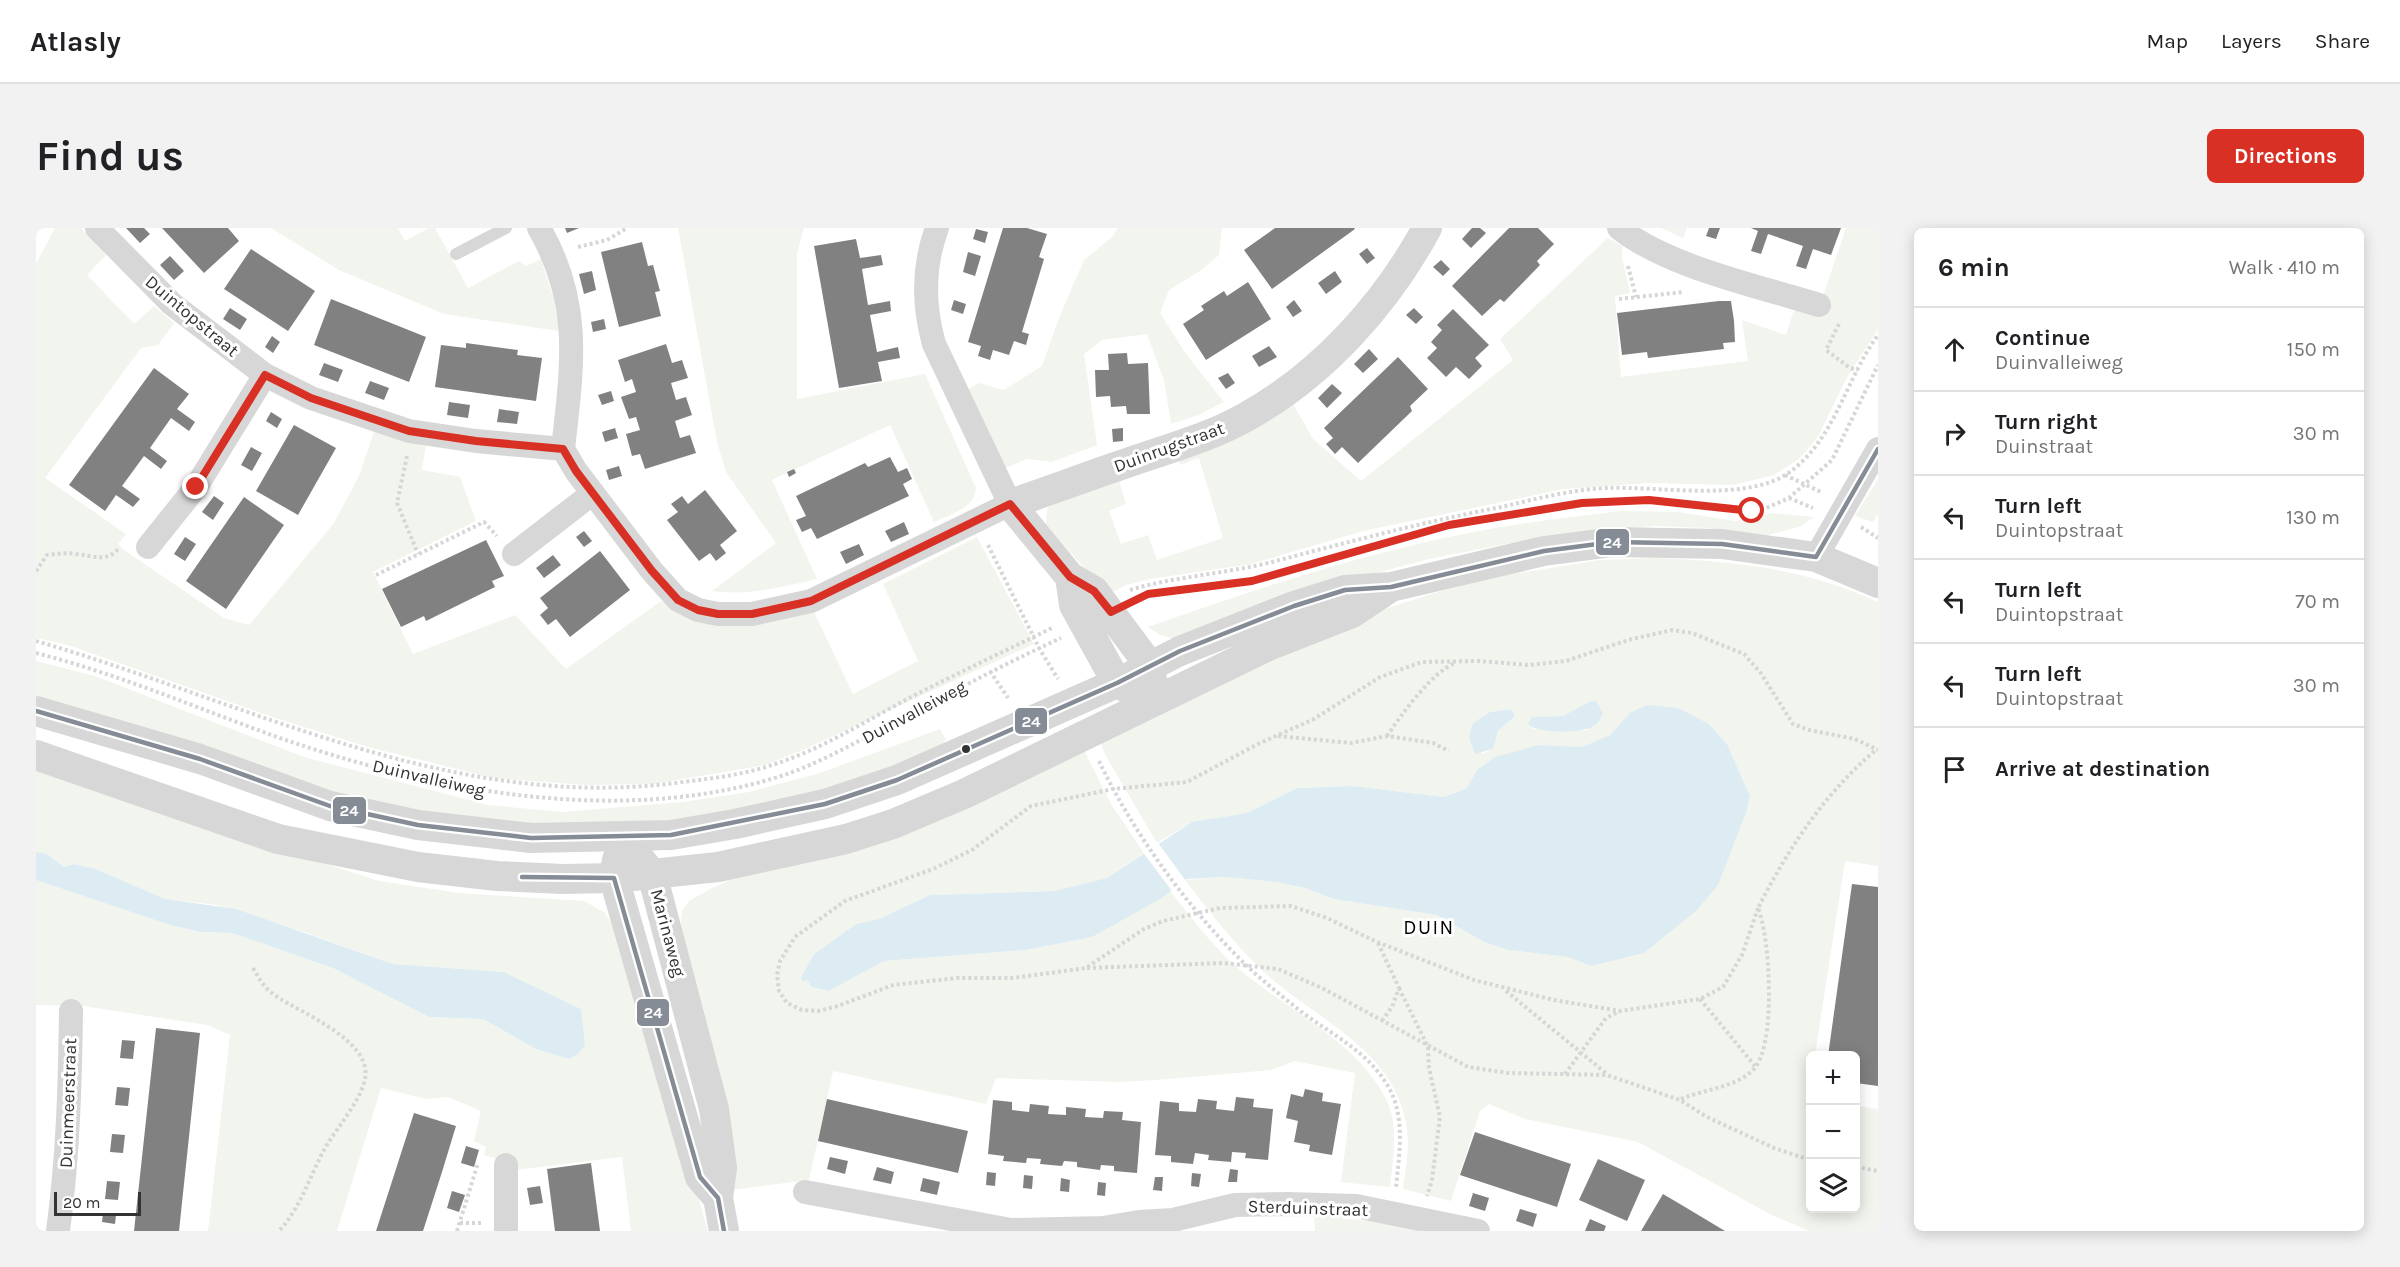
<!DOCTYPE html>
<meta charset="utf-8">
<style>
body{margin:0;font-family:Karla,sans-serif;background:#f2f2f2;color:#202124}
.controls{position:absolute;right:18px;bottom:18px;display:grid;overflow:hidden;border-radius:9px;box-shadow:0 3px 15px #0003}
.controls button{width:54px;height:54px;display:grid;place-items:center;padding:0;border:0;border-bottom:2px solid #e0e0e0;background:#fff;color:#202124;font:30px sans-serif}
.scale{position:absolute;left:18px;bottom:15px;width:87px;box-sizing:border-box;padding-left:6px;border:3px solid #333;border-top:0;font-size:16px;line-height:21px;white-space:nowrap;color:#333;-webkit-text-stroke:4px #fff;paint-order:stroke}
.stop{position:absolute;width:18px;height:18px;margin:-14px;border:4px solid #d93025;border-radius:50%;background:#fff}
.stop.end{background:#d93025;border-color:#fff;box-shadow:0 2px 6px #0008}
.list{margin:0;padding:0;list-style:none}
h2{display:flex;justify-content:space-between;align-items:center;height:78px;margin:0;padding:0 24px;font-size:26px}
h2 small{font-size:20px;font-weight:400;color:#757577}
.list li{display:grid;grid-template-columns:39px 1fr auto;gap:18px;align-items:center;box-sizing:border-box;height:84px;padding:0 24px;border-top:2px solid #e0e0e0}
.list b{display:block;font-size:22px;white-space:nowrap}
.list p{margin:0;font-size:20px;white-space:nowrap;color:#757577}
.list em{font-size:20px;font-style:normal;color:#757577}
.icon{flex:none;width:33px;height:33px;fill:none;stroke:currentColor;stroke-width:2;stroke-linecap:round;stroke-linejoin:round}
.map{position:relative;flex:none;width:1842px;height:1003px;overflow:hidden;border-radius:9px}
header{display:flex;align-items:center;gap:36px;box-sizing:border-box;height:84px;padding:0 30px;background:#fff;border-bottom:2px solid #e0e0e0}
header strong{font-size:28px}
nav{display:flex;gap:33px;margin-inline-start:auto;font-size:21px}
.intro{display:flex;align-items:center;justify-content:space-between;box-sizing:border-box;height:144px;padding:0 36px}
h1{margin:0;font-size:42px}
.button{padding:15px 27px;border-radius:9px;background:#d93025;color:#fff;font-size:21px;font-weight:700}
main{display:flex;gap:36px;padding:0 36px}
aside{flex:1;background:#fff;border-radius:9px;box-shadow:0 3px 15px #0003}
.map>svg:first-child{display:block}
.green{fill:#f1f5ed;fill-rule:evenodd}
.water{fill:#ddebf3}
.pier{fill:#fff}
.building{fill:#818181}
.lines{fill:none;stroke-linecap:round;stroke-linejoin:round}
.path{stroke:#d6d6d6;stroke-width:4;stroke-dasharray:3 3;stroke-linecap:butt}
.service{stroke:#d7d7d7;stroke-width:12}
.minor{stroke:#d7d7d7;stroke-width:24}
.tertiary{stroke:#d7d7d7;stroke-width:30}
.bus-1-casing{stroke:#fff;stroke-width:9}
.bus-1{stroke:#858c96;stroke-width:4.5}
.route{stroke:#d93025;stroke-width:8}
.bus-dot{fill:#333;stroke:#fff;stroke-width:2}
.labels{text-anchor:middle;stroke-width:6;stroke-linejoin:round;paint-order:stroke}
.street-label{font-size:18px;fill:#333;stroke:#fff}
.neighbourhood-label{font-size:20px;letter-spacing:1.5px;fill:#000;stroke:#fff}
.line-badge{stroke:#fff;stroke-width:2}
.badge-label{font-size:16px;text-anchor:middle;font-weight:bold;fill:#fff}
</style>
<header>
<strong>Atlasly</strong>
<nav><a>Map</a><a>Layers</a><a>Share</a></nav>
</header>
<div class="intro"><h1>Find us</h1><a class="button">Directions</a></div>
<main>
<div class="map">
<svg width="1842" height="1003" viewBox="0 0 1842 1003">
<rect width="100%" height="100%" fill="#fff"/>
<path class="green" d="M19 0H45L70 27 51 47 98 96 118 78 138 95 122 117 105 120 9 250 90 306 82 316 88 322 188 390 213 397 298 295 323 248 338 204 390 216 386 242 424 249 440 293 337 344 377 426 479 387 530 441 625 373C672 407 724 398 778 384L817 466 882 433 847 356 941 309 998 416 769 521 729 537 617 556 549 557 457 550 332 519 239 490 32 417 0 410V36Z
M235 0H362L369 13 393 0H399L432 60 483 33 490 38 505 31 517 69 523 103 408 86 303 42Z
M642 0H768L761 25V171L889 146 940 260C939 280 915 286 898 294L854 197 736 252 781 351C746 359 712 368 676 363L740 315 690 244 681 214Z
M1082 0H1186L1183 27 1164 43 1133 62 1124 85 1150 126 1188 174 1163 187 1135 196 1128 152 1111 106 1066 112 1048 126 1061 217 1016 234 991 231 967 241 931 162 943 155 968 162 1006 138 1023 90 1048 32 1076 9Z
M1625 0H1651L1647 10Z
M1810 0H1842V101L1810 151 1782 209 1764 230 1738 247 1697 257 1612 255 1528 261 1327 303 1215 336 1114 351 1090 357 1073 366 1010 298 1011 281 1017 274 1082 250 1090 276 1073 283 1085 316 1112 307 1121 332 1187 310 1163 230 1144 237 1142 230 1255 172 1277 211 1325 253 1477 132 1464 111 1572 10 1586 18V29L1594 65 1579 68 1585 149 1712 133 1706 92 1750 107 1757 85 1761 81 1781 86Z
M1842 251V286L1837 294 1819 288Z
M1585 283 1642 284 1699 293 1736 285 1778 289 1765 298 1729 308 1673 300 1619 298 1537 304 1475 315 1393 331 1310 353 1141 412 1124 407 1112 399C1225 359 1340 321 1459 300 1501 293 1543 288 1585 283Z
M1618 330C1698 333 1768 340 1842 374V638L1809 633 1779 827 1774 828V980H1820V859H1823L1821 878 1842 881V1003H1773L1736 987 1602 914 1489 891 1453 876 1444 883 1415 973 1367 961C1369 942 1374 921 1371 902 1362 829 1294 798 1243 757 1206 726 1178 690 1149 652L1190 649 1240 654 1269 660 1298 671 1401 687 1448 714 1472 722 1532 729 1555 738 1699 610 1711 582 1714 568 1691 516 1673 496 1594 485 1574 507 1546 519 1503 517 1441 542 1431 560 1408 569 1317 558 1261 560 1211 585 1156 594 1121 615 1071 530 1062 509 1311 393 1402 364 1465 348 1564 332ZM1545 479 1551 502 1497 501 1510 489 1527 488ZM1475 481 1479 488 1462 503 1457 521 1446 526 1437 495 1454 484Z
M0 433 59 448 268 529 452 577 526 584 647 574 713 564 784 545 904 501 910 512 890 531 820 561 674 592 482 602 295 570 0 470Z
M1045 516 1075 576 1108 625 1071 650 1018 663 894 667 843 691 820 696 778 726 767 754 771 752 793 763 848 733 990 722 1056 709 1134 663C1156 690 1176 718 1203 741 1251 782 1319 812 1349 869 1364 897 1357 929 1354 959L1305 954 1319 845 1259 833 1235 842 1120 852 1084 854 960 850 950 876 797 843 773 952 696 962 686 888 683 840 645 706V693L646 683 653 673 676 660 720 641Z
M0 542 343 653 423 665 548 673 568 684 585 707 672 1003H595L586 929 479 942 478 936 448 927 450 919 438 913 445 883 412 869 390 871 345 860 301 1003H172L194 807 171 797 47 778 0 777V652L131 696 164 704 196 705 297 740 393 789 447 791 500 821 533 831 546 795 545 781 468 744 357 736 268 704 181 677 129 671 60 641 38 636 28 639 11 626 0 624Z
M1278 988 1346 994 1389 1003H1279Z"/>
<path class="water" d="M1555 473H1560L1567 485C1565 490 1563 494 1559 497 1548 506 1502 506 1492 496L1496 489 1527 488Z
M1611 477 1642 480 1673 496 1691 516 1714 568 1711 582 1682 657 1660 683 1608 725 1555 738 1532 729 1472 722 1448 714 1401 687 1298 671 1269 660 1240 654 1190 649 1151 651 1124 671 1056 709 990 722 848 733 793 763 776 759 771 752 767 754 765 750 778 726 820 696 843 691 894 667 1018 663 1071 650 1156 594 1211 585 1261 560 1317 558 1408 569 1431 560 1441 542 1459 529 1503 517 1546 519 1574 507 1594 485Z
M1475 481 1479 488 1462 503 1457 521 1439 526 1433 509 1437 495 1454 484Z
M0 624 11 626 28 639 38 636 60 641 129 671 200 681 357 736 468 744 545 781 549 817 542 826 533 831 500 821 447 791 393 789 297 740 196 705 164 704 131 696 0 652Z"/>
<path class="pier" d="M1120 612 1150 653 1136 663 1106 623Z"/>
<path class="building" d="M90 0H108L114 6 104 15Z
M126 0H192L203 13 168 45Z
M529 0H543L531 5Z
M967 0H991L1011 6 1003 29 1008 31 986 104 993 106 990 117 978 113 973 127 957 122 954 132 942 128 945 118 932 114Z
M1239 0H1318L1319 1 1236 61 1208 22Z
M1436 0H1444L1450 5 1435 20 1426 11Z
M1473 0H1502L1518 16 1501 33 1504 37 1468 74 1464 71 1446 88 1416 58Z
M1673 0H1684L1680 11 1670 8Z
M1715 0H1805L1795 27 1777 21 1770 41 1760 38 1767 18 1732 6 1725 26 1715 23 1722 3Z
M940 1 952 4 949 15 937 11Z
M820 11 824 30 845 27 847 37 826 41 832 77 854 73 855 83 834 87 841 124 862 119 864 130 842 134 846 153 803 160 778 18Z
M606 14 612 38 617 37 624 63 619 64 625 88 583 99 565 24Z
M1331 20 1339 30 1331 36 1323 26Z
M215 21 279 63 252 103 188 61Z
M932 24 945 28 939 48 927 44Z
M134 28 148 43 138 52 124 37Z
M1405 32 1414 41 1407 48 1397 39Z
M556 43 560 62 548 66 543 46Z
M1299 43 1306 54 1290 66 1282 55Z
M1212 54 1235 91 1170 132 1147 96 1168 82 1165 78 1188 63 1191 68Z
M295 71 390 109 373 154 278 117Z
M918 72 930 76 927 86 915 82Z
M1258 72 1266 83 1257 89 1250 79Z
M1683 73H1695L1698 93 1699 114 1687 115 1688 121 1612 130 1611 124 1586 127 1581 85Z
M194 80 211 91 204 102 187 91Z
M1378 80 1387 89 1380 96 1370 87Z
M1417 81 1453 117 1439 130 1446 138 1433 151 1420 139 1410 149 1391 130 1401 120 1395 114 1406 102 1401 97Z
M568 91 570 101 557 104 555 94Z
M236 108 244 114 237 125 229 119Z
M430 115 482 122 481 127 506 130 500 173 399 159 405 117 430 120Z
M630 116 636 135 646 132 652 150 635 155 640 172 650 169 656 187 639 193 644 210 654 207 660 225 609 241 604 226 596 228 590 206 604 202 600 189 593 191 585 169 600 164 596 151 589 154 582 132Z
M1233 118 1241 129 1223 139 1216 128Z
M1333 121 1342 131 1327 145 1318 136Z
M1091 125 1092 136 1112 135 1114 186H1091L1090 178 1075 179 1074 168 1060 169 1059 142H1073L1072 126Z
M1362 129 1392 161 1374 178 1376 183 1322 235 1306 219 1299 226 1290 216 1297 210 1288 200Z
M288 135 307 142 302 154 283 147Z
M118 140 153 166 141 181 159 194 153 203 135 190 114 220 131 233 125 241 108 228 86 258 104 271 97 279 80 267 69 283 33 257Z
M1192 145 1199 155 1190 161 1182 150Z
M334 153 353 160 348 172 329 165Z
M1296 156 1306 165 1291 180 1282 170Z
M575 163 578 173 566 177 562 167Z
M413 174 434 177 432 190 411 187Z
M463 181 483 184 481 196 461 194Z
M235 184 246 191 241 200 230 193Z
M258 197 300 220 262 287 220 263Z
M579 200 582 210 569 214 566 204Z
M1087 200V213L1077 214 1076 201Z
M215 219 226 225 216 243 205 237Z
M854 229 862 244 871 240 876 251 867 256 873 268 781 311 775 300 766 304 760 292 770 288 760 268 829 235 832 239Z
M583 238 586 248 573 252 570 242Z
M758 241 760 245 753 249 751 244Z
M669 262 701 303 684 317 690 325 680 333 674 325 663 333 631 292 642 284 635 276 646 268 652 276Z
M178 268 188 275 177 292 166 284Z
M208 269 248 297 190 381 150 353Z
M868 294 873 306 855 314 849 303Z
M548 303 556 313 548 319 540 309Z
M149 309 160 316 149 333 138 326Z
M450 312 468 348 456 353 459 359 390 393 388 388 365 399 346 361Z
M823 316 828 327 810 336 804 324Z
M564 323 594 362 534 409 520 391 512 397 504 387 512 380 504 370Z
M517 327 525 337 508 350 500 340Z
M1816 656 1842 659V858L1820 855V828H1792Z
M120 800 164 805 143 1003H98Z
M86 812 99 813 97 831 84 830Z
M81 859 94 860 92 878 79 877Z
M1269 861 1287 865 1286 873 1305 876 1296 927 1273 923 1274 917 1258 914 1262 893 1250 890 1255 866 1267 869Z
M1200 869 1218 871 1217 879 1237 881 1232 932 1209 930 1210 925 1196 924 1195 934 1172 932 1173 927 1159 925 1157 936 1135 934V928L1119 927 1124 873 1143 875V883L1160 884 1162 871 1181 873 1180 881 1198 883Z
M791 871 932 903 922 945 782 913Z
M957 872 976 874V882L993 884 994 876 1013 878 1012 886 1030 887V879L1050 881 1049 889 1067 890 1068 883 1087 884 1086 892 1105 894 1101 945 1078 943V938L1065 937 1064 942 1041 939V934L1028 933 1026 938 1004 936 1005 931 991 930 990 935 967 933 968 928 952 926Z
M378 885 420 898 406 944 387 1003H340Z
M1439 904 1535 936 1521 979 1424 947Z
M76 906 89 907 87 925 74 924Z
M430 918 443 922 438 939 425 935Z
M794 929 812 933 809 946 791 941Z
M1562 931 1609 952 1591 993 1543 972Z
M555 935 564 1003H519L511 941Z
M841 939 858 944 855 956 837 952Z
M1194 941 1202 942 1201 954H1192Z
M951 944 960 945 959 958 950 957Z
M1156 945 1165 946 1163 959 1155 958Z
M988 947 997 948 996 961 987 960Z
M1119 949H1127L1126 963 1117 962Z
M887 950 904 954 901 967 884 963Z
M1025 950 1034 952 1033 964 1024 963Z
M71 953 84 954 82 972 69 971Z
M1062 954 1070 955 1069 968 1061 967Z
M504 958 507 975 494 977 491 960Z
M416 963 429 967 423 984 411 980Z
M1437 965 1453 970 1449 983 1433 978Z
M1627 966 1649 979 1689 1003H1605Z
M1484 981 1501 986 1497 999 1480 993Z
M67 985 80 987 79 996 66 994Z
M1554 991 1570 998 1568 1003H1549Z"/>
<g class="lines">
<path class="path" d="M542 19 571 12 591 0
M1592 38 1600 69
M1583 71 1648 64
M1803 96 1790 122 1814 140 1822 142
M371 228 361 275 382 326
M1749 247 1787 265
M1753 270 1777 280
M1825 299 1842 310
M952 317 1003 420 1022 451
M0 343 11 327C21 326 30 324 40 326 59 328 71 335 84 319
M340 347 448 294 461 308
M1094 362C1140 348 1189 346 1236 334 1312 314 1388 294 1465 279 1500 271 1537 261 1572 260 1623 258 1708 274 1751 246 1799 213 1809 152 1842 107
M1101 371 1112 366 1216 353 1413 297 1546 275 1613 272 1702 282 1728 281 1753 270 1796 232 1842 137
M0 413C214 475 418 586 647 554 679 550 712 546 742 535 790 519 833 491 877 468 924 444 971 422 1018 399
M0 425C82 446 161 480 241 509 394 562 573 597 732 552 772 541 809 520 846 501 905 470 964 438 1025 410
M954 443 972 470
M1242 508 1315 515 1351 508 1397 515 1413 523
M1351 508C1366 486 1395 445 1419 435
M1063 533C1097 605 1154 683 1211 738 1228 754 1248 770 1267 785 1298 808 1331 823 1352 858 1370 889 1363 926 1360 960
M1722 680 1706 727 1687 759 1664 771 1584 783 1518 772 1438 752 1341 714 1291 690 1255 678 1184 680 1127 693 1108 701 1050 740 977 750H921L857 757 802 778 782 783 766 782 751 775 743 763 741 747 744 733 759 709 809 673 897 641 936 622 995 578 1077 561 1151 554 1222 516 1278 491 1344 449 1386 434 1442 433 1493 437 1530 433 1592 412 1636 402 1656 405 1708 426 1724 444 1757 496 1773 502 1819 511 1842 522
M1342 715 1363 760 1356 779 1345 794
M217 740C223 751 229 761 240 768 265 785 337 813 329 851 325 871 303 898 292 915 274 945 267 977 243 1003
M1051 740 1187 735 1242 741 1288 761 1432 839 1472 845 1571 847 1644 872 1671 889 1738 920 1774 932
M1363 760 1392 819 1393 840 1404 889 1396 952 1391 968
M1470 763 1571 846
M1664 771 1719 838
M1529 846 1570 790 1584 783
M1645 871C1669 861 1698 860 1717 842 1741 819 1734 708 1722 680 1753 619 1789 565 1841 521
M1820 939 1842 943
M424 995H445
M421 1003 442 935"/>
<path class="service" d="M420 26 470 0"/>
<path class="minor" d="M61 0 136 76 229 147 275 170 373 203 440 213 527 221 540 243 616 343 642 372 662 382 682 386H716L775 373 974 276 898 116C887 77 887 38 901 0
M503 0C547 76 536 139 527 221
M1583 0C1632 39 1722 58 1783 77
M112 319 160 259 229 147
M478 326 557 265
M1780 329 1842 221
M470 937V1003
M769 964 975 1002 1067 1000 1103 994 1137 992 1199 977 1252 976 1320 978 1442 1003
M22 1003C32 930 34 857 35 783"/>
<path class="tertiary" d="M1034 349 1038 377 1081 455 1097 463
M1117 459 1114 438 1058 363 1034 349 974 276C1013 263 1052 248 1091 235 1131 221 1173 210 1210 189 1286 147 1350 76 1391 0
M0 483 164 531 294 578 382 597 495 610 635 607 699 596 789 576 861 552 1081 455 1144 423 1258 378 1309 362 1355 359 1508 323 1577 314 1686 316 1780 329 1842 355
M0 527 242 611 382 639 461 648 527 651 578 650 682 639 810 611 857 596 928 566 1232 418 1316 385 1355 359
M603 630 616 646 678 881 686 940 682 970 688 1003
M581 632 578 650 664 949 682 970"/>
<g class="bus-1-casing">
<path id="bus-1" d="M0 483 164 531 294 578 382 597 495 610 635 607 789 576 861 552 1081 455 1144 423 1258 378 1309 362 1355 359 1508 323 1577 314 1686 316 1780 329 1842 221
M486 649 578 650 664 949 682 970 688 1003"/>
</g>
<use href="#bus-1" class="bus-1"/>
</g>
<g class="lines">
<path class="route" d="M160 259 229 147 275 170 373 203 440 213 527 221 540 243 616 343 642 372 662 382 682 386H716L775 373 974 276 1034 349 1058 363 1075 384 1112 366 1216 353 1413 297 1546 275 1613 272 1716 283"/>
</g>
<circle class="bus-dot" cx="930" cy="521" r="5"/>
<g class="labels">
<g class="street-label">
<text transform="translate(156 88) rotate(40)" y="6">Duintopstraat</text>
<text transform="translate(1133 219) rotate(-20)" y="6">Duinrugstraat</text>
<text transform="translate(878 484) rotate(-28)" y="6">Duinvalleiweg</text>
<text transform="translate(393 550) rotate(13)" y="6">Duinvalleiweg</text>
<text transform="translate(632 705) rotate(75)" y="6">Marinaweg</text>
<text transform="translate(32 875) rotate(-88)" y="6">Duinmeerstraat</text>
<text transform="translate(1272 980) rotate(2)" y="6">Sterduinstraat</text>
</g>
<g class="neighbourhood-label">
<text x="1393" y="706">DUIN</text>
</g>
</g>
<g class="line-badge">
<rect x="1559" y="300" width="35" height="28" rx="6" fill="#858c96"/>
<rect x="978" y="479" width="34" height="28" rx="6" fill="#858c96"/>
<rect x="296" y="568" width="35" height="29" rx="6" fill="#858c96"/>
<rect x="600" y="770" width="34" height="29" rx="6" fill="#858c96"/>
</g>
<g class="badge-label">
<text x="1576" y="320">24</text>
<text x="995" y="499">24</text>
<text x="313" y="588">24</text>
<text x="617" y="790">24</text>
</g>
</svg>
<div class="controls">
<button>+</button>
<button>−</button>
<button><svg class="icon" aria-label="layers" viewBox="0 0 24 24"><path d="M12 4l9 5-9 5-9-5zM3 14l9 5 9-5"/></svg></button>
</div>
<div class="scale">20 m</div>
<div class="stop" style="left:1716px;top:283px"></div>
<div class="stop end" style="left:160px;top:259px"></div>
</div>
<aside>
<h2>6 min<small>Walk · 410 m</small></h2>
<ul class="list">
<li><svg class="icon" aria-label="ahead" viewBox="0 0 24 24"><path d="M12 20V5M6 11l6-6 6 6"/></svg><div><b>Continue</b><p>Duinvalleiweg</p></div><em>150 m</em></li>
<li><svg class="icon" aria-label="right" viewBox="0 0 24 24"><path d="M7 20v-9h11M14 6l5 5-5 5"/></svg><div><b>Turn right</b><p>Duinstraat</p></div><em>30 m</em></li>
<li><svg class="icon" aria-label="left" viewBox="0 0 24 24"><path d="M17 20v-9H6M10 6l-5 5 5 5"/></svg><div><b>Turn left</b><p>Duintopstraat</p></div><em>130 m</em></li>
<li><svg class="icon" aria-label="left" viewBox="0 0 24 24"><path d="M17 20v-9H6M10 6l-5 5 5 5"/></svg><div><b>Turn left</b><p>Duintopstraat</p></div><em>70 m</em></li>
<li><svg class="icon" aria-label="left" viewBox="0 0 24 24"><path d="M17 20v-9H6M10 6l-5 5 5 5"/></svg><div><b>Turn left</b><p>Duintopstraat</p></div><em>30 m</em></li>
<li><svg class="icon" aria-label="arrive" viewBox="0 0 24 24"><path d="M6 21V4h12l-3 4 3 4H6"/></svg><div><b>Arrive at destination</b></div></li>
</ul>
</aside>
</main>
